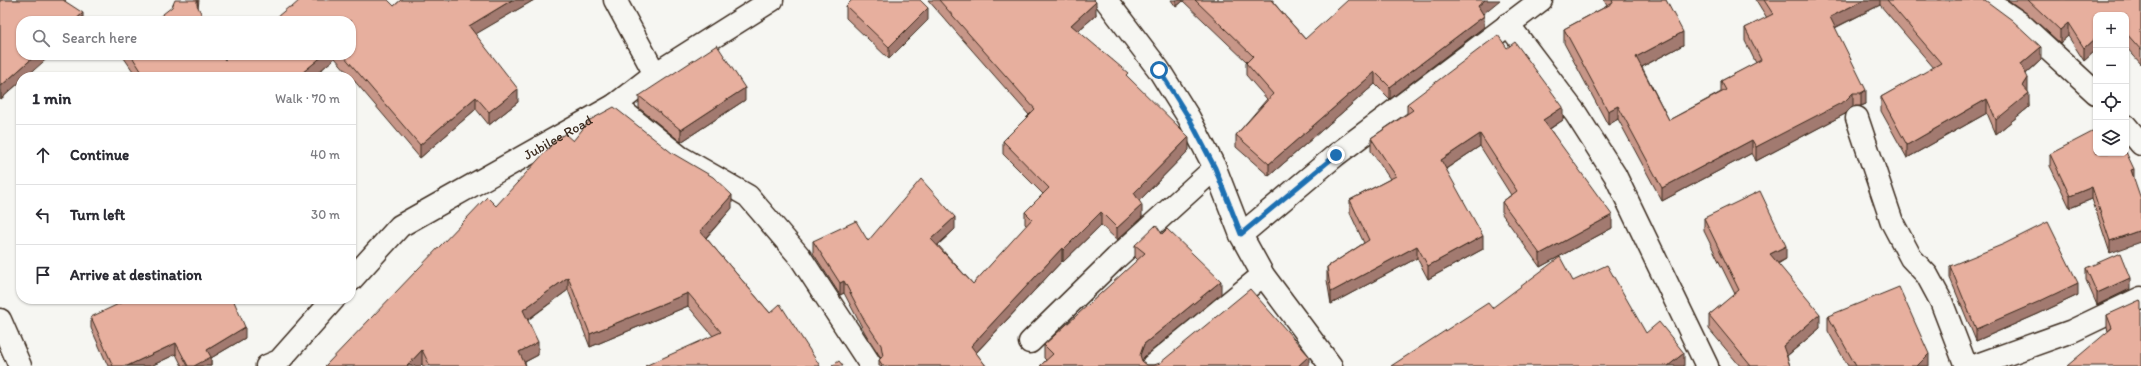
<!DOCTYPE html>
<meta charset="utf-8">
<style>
body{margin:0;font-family:Itim,sans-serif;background:#f7f7f7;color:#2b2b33}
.controls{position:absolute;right:12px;top:12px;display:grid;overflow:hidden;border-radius:8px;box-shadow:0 1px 3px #0004}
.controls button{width:36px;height:36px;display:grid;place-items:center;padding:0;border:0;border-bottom:1px solid #e1e1e2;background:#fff;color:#2b2b33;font:20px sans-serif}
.stop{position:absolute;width:12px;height:12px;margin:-9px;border:3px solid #1f6fb2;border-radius:50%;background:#fff}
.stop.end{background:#1f6fb2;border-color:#fff;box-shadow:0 1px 4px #0008}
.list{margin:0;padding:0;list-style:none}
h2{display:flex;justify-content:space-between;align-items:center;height:52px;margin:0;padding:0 16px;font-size:17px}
h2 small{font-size:13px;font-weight:400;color:#7c7c81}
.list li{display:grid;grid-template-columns:26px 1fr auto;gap:12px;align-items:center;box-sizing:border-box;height:60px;padding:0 16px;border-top:1px solid #e1e1e2}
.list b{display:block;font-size:15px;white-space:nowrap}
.list em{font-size:13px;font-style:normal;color:#7c7c81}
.icon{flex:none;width:22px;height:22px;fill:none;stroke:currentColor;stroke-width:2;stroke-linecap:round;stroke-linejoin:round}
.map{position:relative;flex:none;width:2141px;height:366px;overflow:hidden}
.search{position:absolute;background:#fff;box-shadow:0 1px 3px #0004;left:16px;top:16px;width:340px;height:44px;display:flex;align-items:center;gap:10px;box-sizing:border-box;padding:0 14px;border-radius:16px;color:#7c7c81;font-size:15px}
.panel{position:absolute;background:#fff;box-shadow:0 1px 3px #0004;left:16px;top:72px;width:340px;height:232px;border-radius:16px}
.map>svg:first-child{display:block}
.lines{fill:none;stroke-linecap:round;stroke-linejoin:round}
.minor-casing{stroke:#3b2a1e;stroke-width:25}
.trunk-casing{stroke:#3b2a1e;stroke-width:25}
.minor{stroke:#f6f6f2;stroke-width:22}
.trunk{stroke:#f6f6f2;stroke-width:22}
.wall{fill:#c79688;stroke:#3b2a1e}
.shaded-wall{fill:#a27a6f;stroke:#3b2a1e}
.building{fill:#e7af9e;stroke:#3b2a1e}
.route{stroke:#1f6fb2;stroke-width:5}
.labels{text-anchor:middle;stroke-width:3;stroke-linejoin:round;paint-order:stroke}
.street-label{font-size:14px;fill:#3b2a1e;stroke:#f6f6f2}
</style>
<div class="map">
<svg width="2141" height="366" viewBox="0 0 2141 366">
<rect width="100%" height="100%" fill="#f6f6f2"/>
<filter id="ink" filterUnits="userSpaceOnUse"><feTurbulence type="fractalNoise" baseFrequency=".025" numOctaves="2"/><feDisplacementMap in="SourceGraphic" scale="8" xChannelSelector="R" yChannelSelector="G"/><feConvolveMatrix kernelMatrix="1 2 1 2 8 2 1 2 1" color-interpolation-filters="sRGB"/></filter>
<g filter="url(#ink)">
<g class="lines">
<g class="minor-casing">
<g id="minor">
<path d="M615 0 655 74"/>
<path d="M1106 0 1159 70 1189 118 1215 168 1241 235 1263 275 1331 366"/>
<path d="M1986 0 2020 23 2096 93"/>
<path d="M1508 24 1576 114 1615 175 1707 366"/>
<path d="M615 105 680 157 748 196 800 257 870 364"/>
<path d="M1857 118 1892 222 1911 258 1927 275 1941 301 1966 366"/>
<path d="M2126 126 2141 144"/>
<path d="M1241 235 1336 155 1541 0"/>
<path id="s1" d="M351 280 400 226 615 105 655 74 772 0"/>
<path d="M1030 342 1116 258 1215 168"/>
<path d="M267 366 279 361 334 299"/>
<path d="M1152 366 1263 275"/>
<path d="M1974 366 2072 331 2141 298"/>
</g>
</g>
<g class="trunk-casing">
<path id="trunk" d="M0 320 20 366"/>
</g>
<use href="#minor" class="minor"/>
<use href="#trunk" class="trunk"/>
</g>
<path class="wall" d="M0 0H66L65 1 83 21 21 77V81L1 99 0 98Z
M401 0H534L475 34 518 102 489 125 476 109 420 158 335 58 313 77H137L124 58V55H222L225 60 230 55H351L291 8 394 6Z
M928 0H1094L1096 15 1078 31 1128 77 1189 150 1139 201 1142 217 1117 240 1101 225 1063 262 1062 261 976 353 986 366H879V360L881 358 865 333 844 293 840 295 813 253V241H868L955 229 938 245 973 284 1027 226 1025 224V212L1043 194 1003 154V141L1029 115Z
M1171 0H1273V2L1305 39 1483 14 1484 27 1390 99 1375 84 1269 176 1236 147V135L1267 99 1246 75V63L1247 62 1183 1 1176 7Z
M1604 0H1666L1683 45 1642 67 1669 120 1721 92V81L1756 63 1745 41V28L1767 18 1756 0H1985L2041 60 2026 74 2029 107 1996 134 1987 113 1907 158 1881 111V97L1934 68 1880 5 1835 28 1866 104 1861 106H1853L1845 114 1756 161 1752 153 1662 201 1618 119 1608 125 1564 43V29L1607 6Z
M2008 0H2141V64L2126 47V15H2096V50L2084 61 2068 36 2060 43 2028 14Z
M846 6 928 20 889 59 846 18Z
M1507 48 1563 120 1550 129 1612 228 1540 267 1502 214V202L1511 195 1480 146 1446 169 1483 249 1428 279 1417 258 1331 304 1327 280V267L1364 243 1350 213V200L1390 179 1371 151V138L1407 113V104Z
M639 96 745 100 681 142 639 108Z
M573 141 732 208 706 238 770 313 820 366 713 336 688 306 590 347 568 290 528 320 538 355 525 362 526 366H423L422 364 420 366H325L496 206Z
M2126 153 2110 253 2092 199 2070 208 2050 166V154Z
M1704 218 1786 259 1778 264 1820 328 1787 356 1790 366H1740L1709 329V315L1735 294 1704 231Z
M1162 234 1221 294 1144 357 1142 361 1147 365H1154L1309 366H1040L1046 360 1044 358V345L1138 260 1135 257V245Z
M1950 266 2078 295 2038 314 1976 341 1950 278Z
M2086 268 2130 289 2097 305 2086 280Z
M2141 303 2108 331 2107 328V315Z
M1828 316 1929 366H1848L1828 331Z
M91 317 245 338 211 358V366H182L176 354 151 366H108L91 328Z"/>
<path class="shaded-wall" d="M197 0H199L197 18Z
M512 0H534L469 38V26Z
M1176 0H1183V1L1176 7Z
M1485 0H1500L1478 18V6Z
M1864 0H1880V5L1830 30V17Z
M1096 2V15L1071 37V25Z
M928 8V20L889 59V47Z
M83 13V21H74Z
M1484 16V27L1390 99V87Z
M2068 23V36L2060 43V30Z
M1683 32V45L1636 70V57Z
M2096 37V50L2084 61V48Z
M2041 47V60L2021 78V64Z
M36 55H51L26 77H21V81L1 99V86Z
M324 55H335V58L313 77H297Z
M1375 72V84L1269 176V164Z
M2028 78V92L2024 97 2029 93V107L1996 134V120L2023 86Z
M745 88V100L681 142V130Z
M518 89V102L489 125V112Z
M1866 90V104L1861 106V93Z
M1853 93V106L1845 114 1756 161V147Z
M476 97V109L420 158V145Z
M1987 99V113L1907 158V145Z
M1618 106V119L1608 125V111Z
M1563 107V120L1543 133V120Z
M1480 134V146L1441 172V160Z
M1189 137V150L1134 206V193Z
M1752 140V153L1662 201V188Z
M2134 169V181L2131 170Z
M2092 187V199L2070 208V196Z
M732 195V208L700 244V231Z
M1142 205V217L1117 240V228Z
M1101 212V225L1063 262V250Z
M1612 215V228L1540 267V254Z
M955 217V229L931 251V239Z
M2141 230V242L2110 253V241Z
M1483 236V249L1428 279V266Z
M1417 246V258L1331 304V292Z
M1786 246V259L1770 267V254Z
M1062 248V261L971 358V346Z
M568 277V290L523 323V310Z
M2130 278V289L2097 305V293Z
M844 281V293L840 295V283Z
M1221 281V294L1144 357 1140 366V355L1144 344Z
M2078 283V295L2038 314 1976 341V329Z
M688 293V306L590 347V334Z
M1820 314V328L1783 359V346Z
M245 327V338L211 358V366H194L207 350Z
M538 342V355L519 365V352Z
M176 343V354L151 366H127Z
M422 350V364L420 366H407Z
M1684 353V366H1668Z
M1929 354V366H1917Z
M1309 356V366H1298Z"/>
<path class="building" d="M0 0H63L83 13 74 21H21V55H36L1 86 0 85Z
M175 0H197V5L205 21H154L172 7Z
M300 0H388L394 6 401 0H512L469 26 518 89 489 112 476 97 420 145 343 55H351V21H272L289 7 291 8Z
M852 0H920L928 8 889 47 846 6Z
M939 0H1094L1096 2 1071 25 1128 73 1126 75 1189 137 1134 193 1142 205 1117 228 1101 212 1063 250 1062 248 971 346 986 366H883L879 360 883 356 881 345 865 321 844 281 840 283 813 241 856 221 868 241 921 179 955 217 931 239 973 284 1032 219 1025 212 1049 188 1003 141 1035 109Z
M1195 0H1271L1305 39 1348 0H1485L1478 6 1484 16 1390 87 1375 72 1269 164 1236 135 1273 94 1246 63 1253 56Z
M1612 0H1666L1683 32 1636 57 1669 120 1726 90 1721 81 1761 60 1745 28 1773 14 1764 0H1864L1830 17 1866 90 1861 93H1853L1845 101 1756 147 1752 140 1662 188 1618 106 1608 111 1564 29 1613 3Z
M1887 0H1985L2012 20 2041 47 2021 64 2028 78 2023 86 2029 93 1996 120 1987 99 1907 145 1881 97 1941 63Z
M2028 0H2141V50L2126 33V15H2096V37L2084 48 2068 23 2060 30Z
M1498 35 1507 48 1515 42 1563 107 1543 120 1612 215 1540 254 1502 202 1517 191 1480 134 1441 160 1483 236 1428 266 1417 246 1331 292 1327 267 1369 240 1350 200 1396 176 1371 138 1413 110 1407 104Z
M717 45 745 88 681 130 639 96Z
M131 55H222L225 60 230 55H324L297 77H145Z
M614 107 672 153 713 177 732 195 700 231 770 313 780 304 820 366H645L721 332 688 293 590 334 568 277 523 310 538 342 519 352 526 366H430L422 350 407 366H325L487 197 496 206 558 138 565 134 573 141 590 120Z
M2096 130V153H2126V152L2134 169 2131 170 2141 199V230L2110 241 2092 187 2070 196 2050 154Z
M1760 191 1786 246 1770 254 1820 314 1783 346 1790 366H1751L1709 315 1739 290 1704 218Z
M2048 222 2078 283 2038 302 1976 329 1950 266 2004 244Z
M1156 225 1162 234 1167 229 1221 281 1144 344 1140 355 1142 361 1147 365H1154L1160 363 1250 289 1309 356 1298 366H1040L1053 354 1044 345 1145 253 1135 245Z
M2120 253 2130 278 2097 293 2086 268Z
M1560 257 1573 281 1607 265 1646 333 1659 322 1684 353 1668 366H1391L1488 303 1492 308Z
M1899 287 1929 354 1917 366H1856L1828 316Z
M129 299H233L245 327 207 350 211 357 194 366H188L176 343 127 366H113L91 317Z
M2140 300 2141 303V366H2067L2112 328 2107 315Z
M839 361 843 366H832Z"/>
</g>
<g class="lines" filter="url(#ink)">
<path class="route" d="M1159 70 1189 118 1215 168 1241 234 1336 155"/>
</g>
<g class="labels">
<g class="street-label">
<text dy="5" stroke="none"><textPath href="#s1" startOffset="254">Jubilee Road</textPath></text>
</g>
</g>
</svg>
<div class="controls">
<button>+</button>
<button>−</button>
<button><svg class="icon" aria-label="locate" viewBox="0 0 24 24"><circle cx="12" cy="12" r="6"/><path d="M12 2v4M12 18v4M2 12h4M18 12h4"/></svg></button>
<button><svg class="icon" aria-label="layers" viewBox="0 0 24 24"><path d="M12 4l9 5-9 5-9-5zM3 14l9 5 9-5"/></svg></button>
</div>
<div class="stop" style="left:1159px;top:70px"></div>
<div class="stop end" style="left:1336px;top:155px"></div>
<div class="search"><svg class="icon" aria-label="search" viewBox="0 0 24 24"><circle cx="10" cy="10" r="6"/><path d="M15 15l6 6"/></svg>Search here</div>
<section class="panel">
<h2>1 min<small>Walk · 70 m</small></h2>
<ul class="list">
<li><svg class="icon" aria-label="ahead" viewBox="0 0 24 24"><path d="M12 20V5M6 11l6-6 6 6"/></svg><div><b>Continue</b></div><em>40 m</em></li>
<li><svg class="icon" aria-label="left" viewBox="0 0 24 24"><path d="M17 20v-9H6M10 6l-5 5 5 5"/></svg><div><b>Turn left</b></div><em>30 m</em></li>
<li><svg class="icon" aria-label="arrive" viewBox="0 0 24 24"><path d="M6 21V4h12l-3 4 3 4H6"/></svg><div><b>Arrive at destination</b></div></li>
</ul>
</section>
</div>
